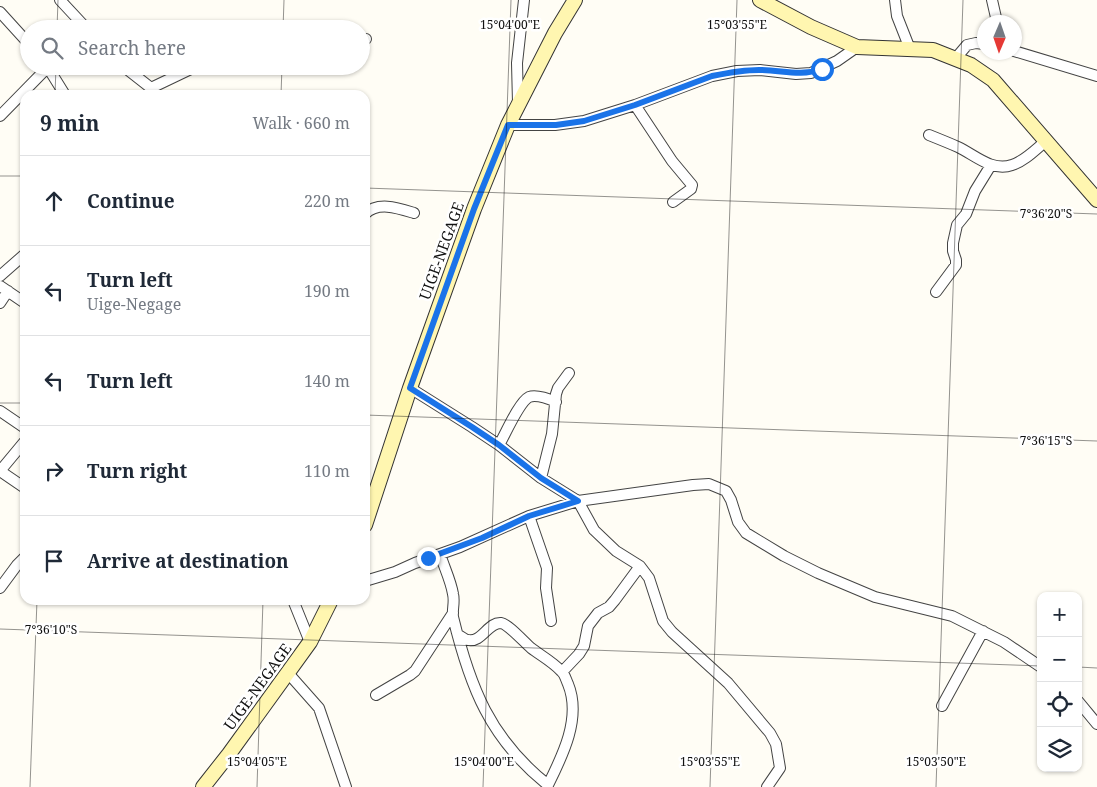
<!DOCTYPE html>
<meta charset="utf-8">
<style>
body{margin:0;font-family:"Noto Serif",serif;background:#f2f2f3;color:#1f2937}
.controls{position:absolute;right:15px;bottom:15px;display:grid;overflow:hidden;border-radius:10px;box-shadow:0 1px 4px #0004}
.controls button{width:45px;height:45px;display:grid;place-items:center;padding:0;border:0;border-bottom:1px solid #e0e1e3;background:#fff;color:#1f2937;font:25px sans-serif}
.compass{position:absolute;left:977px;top:15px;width:45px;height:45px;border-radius:50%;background:#fff;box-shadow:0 1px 4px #0004;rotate:182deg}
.stop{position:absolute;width:15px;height:15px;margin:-11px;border:4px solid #1a73e8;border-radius:50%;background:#fff}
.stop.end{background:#1a73e8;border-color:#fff;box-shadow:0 1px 5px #0008}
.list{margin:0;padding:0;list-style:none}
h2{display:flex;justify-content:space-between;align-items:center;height:65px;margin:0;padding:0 20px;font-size:21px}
h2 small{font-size:16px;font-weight:400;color:#747a83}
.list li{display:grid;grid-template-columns:32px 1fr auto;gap:15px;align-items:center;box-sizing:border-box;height:90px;padding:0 20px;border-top:1px solid #e0e1e3}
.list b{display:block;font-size:19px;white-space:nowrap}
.list p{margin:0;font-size:16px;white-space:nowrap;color:#747a83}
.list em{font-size:16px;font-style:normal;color:#747a83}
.icon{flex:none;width:28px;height:28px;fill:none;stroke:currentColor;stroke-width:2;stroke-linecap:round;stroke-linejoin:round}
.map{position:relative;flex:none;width:1097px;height:787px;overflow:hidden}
.search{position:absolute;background:#fff;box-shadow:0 1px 4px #0004;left:20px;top:20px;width:350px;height:55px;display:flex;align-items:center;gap:12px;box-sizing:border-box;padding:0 18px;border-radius:28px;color:#747a83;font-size:19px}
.panel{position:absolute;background:#fff;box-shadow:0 1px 4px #0004;left:20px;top:90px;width:350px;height:515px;border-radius:15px}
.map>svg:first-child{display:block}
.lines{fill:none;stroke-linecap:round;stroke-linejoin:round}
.street-casing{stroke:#444;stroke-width:12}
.secondary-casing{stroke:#333;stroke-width:16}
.street{stroke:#fff;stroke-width:10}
.secondary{stroke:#fff6b0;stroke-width:14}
.route{stroke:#1a73e8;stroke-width:6}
.ticks{fill:none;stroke:#111;stroke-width:1;stroke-opacity:0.45}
.labels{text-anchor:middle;stroke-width:5;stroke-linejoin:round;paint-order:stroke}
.street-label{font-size:15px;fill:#111;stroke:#fff}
.ticks-label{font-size:12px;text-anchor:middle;fill:#111;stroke:#fff;stroke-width:5;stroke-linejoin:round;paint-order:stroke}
</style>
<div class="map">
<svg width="1097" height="787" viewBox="0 0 1097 787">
<rect width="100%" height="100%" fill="#fffdf5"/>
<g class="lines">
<g class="street-casing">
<path id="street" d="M60 0 87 29
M895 0 897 16 910 49
M992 0 997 22
M0 12 29 44
M361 39H366
M1014 51 1097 76
M956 58 967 45 976 43 984 44
M47 66 65 95
M123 66 151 88 155 95
M151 88 197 66
M518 103 517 63 524 0
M635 105 672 161 692 185 691 189 673 202
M0 116 48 67
M508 125H555L584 121 635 105 712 76 737 71 760 70 796 74 811 73 837 61 857 47
M929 135C939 139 949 143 958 147 975 155 992 172 1012 165 1025 161 1037 148 1047 140
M365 214C378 201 398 208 414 213
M0 276 25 254
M0 286 25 303
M936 292 956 265V260L953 251V243L957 225 966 214 975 191 991 165
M0 303 8 291
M410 388 472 427 499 445 541 478 578 501 594 530 616 551 640 566 649 578 663 621 672 632 728 683 770 733 776 744 780 768 767 787
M0 411 25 428
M499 445C505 435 519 402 529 397 537 394 549 399 556 402
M0 471 25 441
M0 471 25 488
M541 478 552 434 556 394 558 388 569 373
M529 516 547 568 546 588 551 621
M440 554C444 567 451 581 453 594 455 602 452 609 453 617 470 687 490 739 548 785
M365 581 395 572 415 563 460 547 529 516 578 501 693 485 709 484 726 491 731 500 738 522 746 533 784 556 818 573 875 597 952 616 1004 642 1041 667
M0 588 17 565 25 557
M293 600 310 642
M458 635C461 636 465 640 468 640 482 643 488 622 501 623 508 624 524 642 531 648 540 655 553 662 561 671 565 674 566 680 568 684 582 718 562 757 547 787
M562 672 579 654 584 646 588 626 598 613 609 607 615 600 640 566
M288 673 319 708 346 787
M376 695 410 675 415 671 453 613
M1078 701 1097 724
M942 706 983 631"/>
</g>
<g class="secondary-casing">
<path id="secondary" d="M760 0 811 27 857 47 933 50 971 65 993 80 1097 200
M365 525 410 388 474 209 508 125 555 33 575 0
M203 787 229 754 310 642 331 600"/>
</g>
<use href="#street" class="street"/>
<use href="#secondary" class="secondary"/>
</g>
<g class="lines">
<path class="route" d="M428 558 482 538 529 516 578 501 541 478 499 445 472 427 410 388 474 209 508 125H556L584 121 635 105 712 76C727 73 743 70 759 70 783 70 799 77 822 69"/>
</g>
<path class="ticks" d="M57 29 58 0M283 29 284 0M55 95 56 66M281 95 282 66M0 176H25M365 188 1097 214M0 403H25M365 415 1097 441M0 629 1041 666M1078 667 1097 668M30 787 37 600M257 787 263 600M483 787 511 0M710 787 737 0M936 787 963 0"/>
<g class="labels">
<g class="street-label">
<text transform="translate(442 251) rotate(-70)" y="5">UIGE-NEGAGE</text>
<text transform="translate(258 687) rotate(-54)" y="5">UIGE-NEGAGE</text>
</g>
</g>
<g class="ticks-label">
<text x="510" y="29">15°04'00"E</text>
<text x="737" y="29">15°03'55"E</text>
<text x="1046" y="218">7°36'20"S</text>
<text x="1046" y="445">7°36'15"S</text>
<text x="51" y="634">7°36'10"S</text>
<text x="257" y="766">15°04'05"E</text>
<text x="484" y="766">15°04'00"E</text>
<text x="710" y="766">15°03'55"E</text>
<text x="936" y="766">15°03'50"E</text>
</g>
</svg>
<div class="controls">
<button>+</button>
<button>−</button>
<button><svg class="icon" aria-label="locate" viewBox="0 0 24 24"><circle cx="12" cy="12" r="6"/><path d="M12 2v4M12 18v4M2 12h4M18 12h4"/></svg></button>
<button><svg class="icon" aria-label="layers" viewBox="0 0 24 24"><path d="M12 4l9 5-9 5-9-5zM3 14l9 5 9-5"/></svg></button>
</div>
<svg class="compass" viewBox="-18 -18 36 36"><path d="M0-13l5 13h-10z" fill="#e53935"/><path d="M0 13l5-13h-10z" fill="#747a83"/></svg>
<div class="stop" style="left:822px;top:69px"></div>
<div class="stop end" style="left:428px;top:558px"></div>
<div class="search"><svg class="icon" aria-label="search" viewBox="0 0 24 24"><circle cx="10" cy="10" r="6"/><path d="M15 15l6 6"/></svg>Search here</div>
<section class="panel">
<h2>9 min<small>Walk · 660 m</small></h2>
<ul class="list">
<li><svg class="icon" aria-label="ahead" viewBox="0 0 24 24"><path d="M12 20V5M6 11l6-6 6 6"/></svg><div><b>Continue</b></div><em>220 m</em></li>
<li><svg class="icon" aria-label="left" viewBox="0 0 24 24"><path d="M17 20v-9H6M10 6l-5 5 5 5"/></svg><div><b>Turn left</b><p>Uige-Negage</p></div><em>190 m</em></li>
<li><svg class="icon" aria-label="left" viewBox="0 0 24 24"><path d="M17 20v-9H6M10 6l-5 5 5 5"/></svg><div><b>Turn left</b></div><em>140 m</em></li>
<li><svg class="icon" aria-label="right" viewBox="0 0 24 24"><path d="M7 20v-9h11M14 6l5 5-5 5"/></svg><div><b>Turn right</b></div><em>110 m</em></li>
<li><svg class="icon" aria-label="arrive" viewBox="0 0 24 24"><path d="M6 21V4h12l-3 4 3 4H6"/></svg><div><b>Arrive at destination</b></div></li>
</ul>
</section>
</div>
